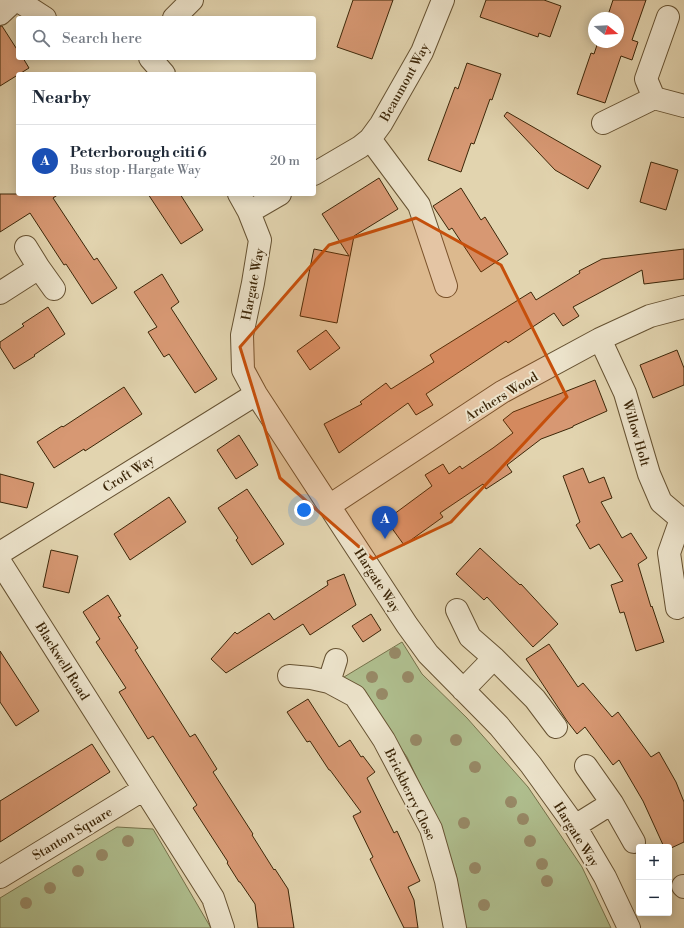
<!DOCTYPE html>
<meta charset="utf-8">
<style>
body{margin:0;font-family:"Libre Bodoni",serif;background:#f6f6f7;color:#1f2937}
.controls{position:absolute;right:12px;bottom:12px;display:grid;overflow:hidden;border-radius:4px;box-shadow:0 2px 10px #0003}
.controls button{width:36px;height:36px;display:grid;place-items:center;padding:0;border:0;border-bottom:1px solid #e0e1e3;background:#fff;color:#1f2937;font:20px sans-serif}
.compass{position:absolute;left:588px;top:12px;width:36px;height:36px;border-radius:50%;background:#fff;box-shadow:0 2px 10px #0003;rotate:108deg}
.you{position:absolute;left:304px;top:510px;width:14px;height:14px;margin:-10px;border:3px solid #fff;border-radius:50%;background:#1a73e8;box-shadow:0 0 0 6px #1a73e833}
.badge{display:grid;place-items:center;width:26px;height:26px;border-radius:50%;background:#2563eb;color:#fff;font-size:13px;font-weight:700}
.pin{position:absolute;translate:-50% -33px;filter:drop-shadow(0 1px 2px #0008)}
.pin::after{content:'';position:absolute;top:21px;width:14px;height:12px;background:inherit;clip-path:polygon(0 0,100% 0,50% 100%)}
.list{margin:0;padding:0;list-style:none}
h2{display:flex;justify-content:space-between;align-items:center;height:52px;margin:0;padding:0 16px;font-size:17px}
h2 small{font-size:13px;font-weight:400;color:#747a83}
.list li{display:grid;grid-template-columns:26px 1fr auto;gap:12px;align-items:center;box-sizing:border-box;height:72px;padding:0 16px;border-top:1px solid #e0e1e3}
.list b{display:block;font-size:15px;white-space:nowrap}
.list p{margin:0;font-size:13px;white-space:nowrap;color:#747a83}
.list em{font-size:13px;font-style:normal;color:#747a83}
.icon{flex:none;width:22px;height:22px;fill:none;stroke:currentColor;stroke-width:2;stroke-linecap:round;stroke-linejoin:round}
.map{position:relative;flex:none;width:684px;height:928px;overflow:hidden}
.search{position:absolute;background:#fff;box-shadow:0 2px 10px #0003;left:16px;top:16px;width:300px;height:44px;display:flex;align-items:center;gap:10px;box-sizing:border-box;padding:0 14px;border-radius:4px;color:#747a83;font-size:15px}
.panel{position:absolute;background:#fff;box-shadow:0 2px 10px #0003;left:16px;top:72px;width:300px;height:124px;border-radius:4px}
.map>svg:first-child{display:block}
.green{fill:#afbe8e;stroke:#76724b}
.building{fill:#d79873;stroke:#3c2608}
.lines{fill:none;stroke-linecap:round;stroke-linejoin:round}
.minor-casing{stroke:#665232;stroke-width:24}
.minor{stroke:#ece3cb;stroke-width:22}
.tree{fill:#978966}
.marked{fill:#c64f0b;fill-opacity:0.2;stroke:#c64f0b;stroke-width:3;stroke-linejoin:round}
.labels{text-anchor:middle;stroke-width:4;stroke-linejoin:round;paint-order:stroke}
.street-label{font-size:13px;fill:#3c2608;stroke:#ece3cb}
</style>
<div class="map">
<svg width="684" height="928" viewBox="0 0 684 928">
<rect width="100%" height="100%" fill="#e2d4af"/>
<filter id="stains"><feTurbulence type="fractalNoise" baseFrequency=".005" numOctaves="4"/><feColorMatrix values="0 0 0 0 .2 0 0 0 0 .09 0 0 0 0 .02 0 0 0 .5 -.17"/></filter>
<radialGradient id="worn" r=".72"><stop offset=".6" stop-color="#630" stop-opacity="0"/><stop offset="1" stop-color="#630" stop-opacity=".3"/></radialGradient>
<path class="green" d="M402 642 422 674 467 718 528 787 582 867 611 928H465L456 874 435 816 407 757 381 720 344 677Z
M117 827 153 829 211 928H0V898Z"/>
<path class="building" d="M353 0H393L372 59 337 47Z
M486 0H544L561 6 550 37 539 33 538 37 480 17Z
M613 0H646L632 40 638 42 632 60 621 56 605 103 577 94 591 53 594 54 598 42H618V18H607Z
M0 26H2L18 51V58H23L29 68 0 86Z
M467 63 501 74 492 100 490 99 474 144 471 143 461 172 428 160 455 87 458 89Z
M507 112 601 166 588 189 555 170 504 116Z
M651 162 678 170 666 210 640 202Z
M379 178 398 209 354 236 337 323 300 316 314 249 349 256 322 214Z
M461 188 481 220 485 217 508 254 481 272 452 228 449 230 433 206Z
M0 194H59L53 198 94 260 97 258 117 288 92 304 66 264 64 265 30 213 0 232Z
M148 194H180L203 230 181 244Z
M684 249V279L644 284 642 270 573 307 579 316 563 326 554 313 508 343 506 341 426 394 433 405 416 415 408 403 339 453 324 424 362 404 360 402 386 383 391 389 434 362 430 355 531 292 536 300 580 273 579 271 602 259Z
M162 274 179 302 171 308 217 379 195 393 169 354 164 357 148 332 157 327 134 292Z
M48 307 65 334 34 355 35 356 14 369 0 347V342L24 326 22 324Z
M326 330 340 348 310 370 297 351Z
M677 350 684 368V385L653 398 640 365Z
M595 380 607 411 573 426V427L541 439 507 465 512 472 486 489 483 484 440 513 443 517 404 545 386 520 432 486 425 475 443 464 449 474 460 466 462 469 493 448 513 433 503 420 513 412Z
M124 387 142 414 85 451 84 449 54 468 37 442 62 426 63 427Z
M239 435 258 465 236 479 217 450Z
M583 468 589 483 604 477 612 498 601 502 622 538 631 533 647 558 638 564 651 607 652 606 664 642 636 651 624 612 620 613 611 585 623 581 599 544 590 549 576 525 580 522 563 476Z
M0 474 34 483 27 508 0 502Z
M247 489 284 544 252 565 236 540 238 538 218 508Z
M169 497 186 522 130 560 114 534Z
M480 548 520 585 521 584 558 624 533 647 487 597 484 600 456 574Z
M51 550 78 556 69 593 43 587Z
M344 574 356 605 310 635 303 624 226 673 211 659 235 632 237 634 269 613 274 620 328 585 327 581Z
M108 595 121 616 118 617 138 648 135 650 190 737 195 734 217 769 213 772 253 834 252 835 274 870 275 869 288 889 294 928H258L255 904 240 882H239L227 863 228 862 193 808 197 805 153 736 148 739 119 692 126 688 96 642 100 639 83 612Z
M371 614 381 630 363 642 352 626Z
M549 644 578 687 583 683 612 717 618 712 651 757 659 752 676 782 684 802V842L669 849V847H664L643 801 619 760 613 765 585 727 577 734 567 721 526 659Z
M0 651 39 711 16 726 0 702Z
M308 699 339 747 350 740 361 757 363 756 375 772 367 778 394 833 397 831 420 881 408 887 414 900 418 928H404L370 859 373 857 353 816 361 812 330 770H329L310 741 307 742 287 712Z
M92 744 110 772 0 842V801Z"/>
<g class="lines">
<g class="minor-casing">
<path id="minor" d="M17 0 45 18
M0 14 15 0
M174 18 192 0
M150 58 164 74
M654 98 646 79 668 17
M603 123 654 98 684 106
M370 139 419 205 446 286
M314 174 360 147 370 139 381 124 422 52 443 0
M239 194 249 212 260 240 253 283 242 335 243 370 256 394 407 625 428 654 499 726 531 765 575 826 605 877 629 928
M249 212 280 194
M26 247 39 268 54 289
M0 293 39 268
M600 339 625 393 649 474 661 502 681 519H684
M329 506 502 392 600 339 650 316 684 307
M0 553 256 394
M0 562 213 898 223 928
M677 608 669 553 681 519
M457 610 470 637 494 658 535 699 556 727
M289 676 311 678 329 682 355 696 384 740 431 829 446 881 455 928
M329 682 336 660
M463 690 494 658
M586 766 612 803 634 842
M575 826 612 803
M0 877 144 789
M683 886 684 887"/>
</g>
<use href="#minor" class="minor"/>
</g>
<g class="tree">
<circle cx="395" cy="653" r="6"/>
<circle cx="372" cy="677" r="6"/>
<circle cx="408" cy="677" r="6"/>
<circle cx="382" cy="694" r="6"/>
<circle cx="416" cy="740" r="6"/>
<circle cx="456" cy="740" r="6"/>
<circle cx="475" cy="767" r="6"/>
<circle cx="511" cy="802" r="6"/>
<circle cx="523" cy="819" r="6"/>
<circle cx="464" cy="823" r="6"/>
<circle cx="128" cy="841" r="6"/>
<circle cx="530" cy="841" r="6"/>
<circle cx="102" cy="855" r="6"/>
<circle cx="542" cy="864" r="6"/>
<circle cx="475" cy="868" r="6"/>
<circle cx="78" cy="871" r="6"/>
<circle cx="547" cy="881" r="6"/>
<circle cx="50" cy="888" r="6"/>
<circle cx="26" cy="903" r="6"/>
<circle cx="484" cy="905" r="6"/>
</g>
<path class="marked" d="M416 218 501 265 567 397 451 522 373 559 280 478 240 347 329 245Z"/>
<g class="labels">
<g class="street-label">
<text transform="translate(404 82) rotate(-61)" y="5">Beaumont Way</text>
<text transform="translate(252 284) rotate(-79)" y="5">Hargate Way</text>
<text transform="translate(501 396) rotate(-31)" y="5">Archers Wood</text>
<text transform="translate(637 433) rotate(74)" y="5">Willow Holt</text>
<text transform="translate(128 473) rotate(-32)" y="5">Croft Way</text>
<text transform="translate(378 580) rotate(57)" y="5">Hargate Way</text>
<text transform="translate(63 661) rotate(58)" y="5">Blackwell Road</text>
<text transform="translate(411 794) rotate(64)" y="5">Brickberry Close</text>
<text transform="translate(72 833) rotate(-31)" y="5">Stanton Square</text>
<text transform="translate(577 834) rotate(58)" y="5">Hargate Way</text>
</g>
</g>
<rect width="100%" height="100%" filter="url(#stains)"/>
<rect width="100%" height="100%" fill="url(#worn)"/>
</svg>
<div class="controls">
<button>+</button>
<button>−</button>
</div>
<svg class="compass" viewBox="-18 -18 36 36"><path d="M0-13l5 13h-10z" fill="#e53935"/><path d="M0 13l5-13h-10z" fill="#747a83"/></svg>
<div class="you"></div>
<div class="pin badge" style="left:385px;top:539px;background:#1a4fb4">A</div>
<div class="search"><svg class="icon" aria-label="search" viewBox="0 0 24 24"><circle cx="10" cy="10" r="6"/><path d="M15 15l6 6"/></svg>Search here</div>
<section class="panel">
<h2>Nearby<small></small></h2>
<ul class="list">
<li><span class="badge" style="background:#1a4fb4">A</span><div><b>Peterborough citi 6</b><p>Bus stop · Hargate Way</p></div><em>20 m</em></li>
</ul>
</section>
</div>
